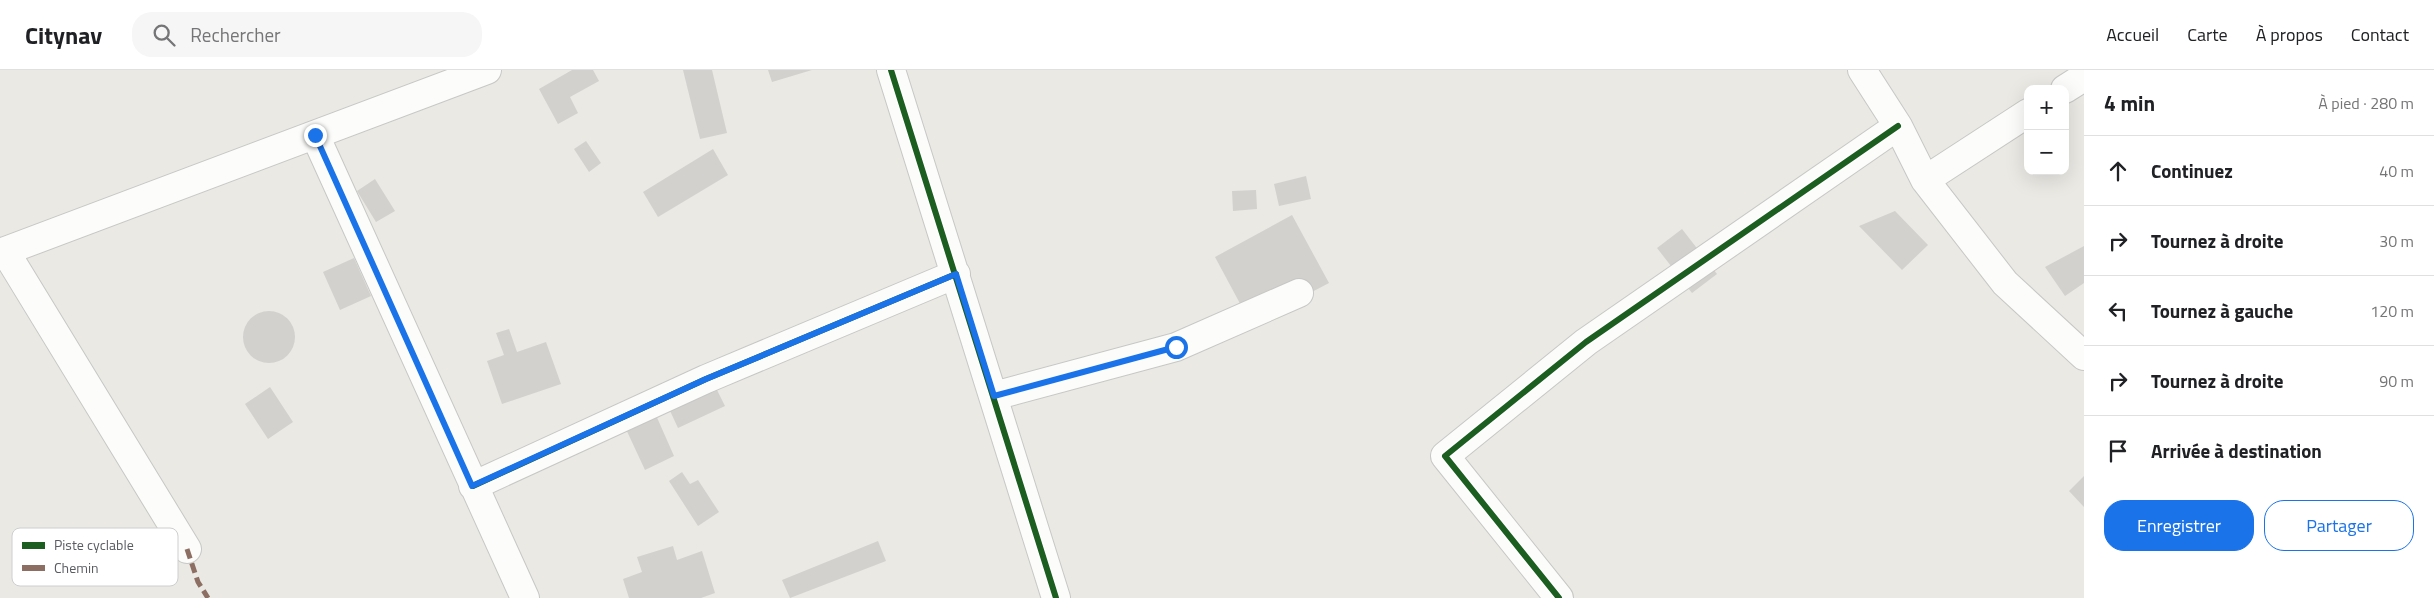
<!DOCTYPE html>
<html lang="fr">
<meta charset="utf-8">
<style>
body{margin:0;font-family:"Titillium Web",sans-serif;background:#f6f6f6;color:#202124}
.controls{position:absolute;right:15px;top:15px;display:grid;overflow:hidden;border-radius:10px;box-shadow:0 5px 20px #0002}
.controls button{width:45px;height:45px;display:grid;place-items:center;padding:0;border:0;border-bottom:1px solid #e0e0e0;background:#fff;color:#202124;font:25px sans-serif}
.stop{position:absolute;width:15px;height:15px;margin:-11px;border:4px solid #1a73e8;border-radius:50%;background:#fff}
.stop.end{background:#1a73e8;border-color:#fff;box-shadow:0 1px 5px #0008}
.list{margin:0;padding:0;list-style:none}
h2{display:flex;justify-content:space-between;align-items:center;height:65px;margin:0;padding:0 20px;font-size:21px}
h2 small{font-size:16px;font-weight:400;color:#757577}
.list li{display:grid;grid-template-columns:32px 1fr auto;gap:15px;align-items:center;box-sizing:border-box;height:70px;padding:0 20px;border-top:1px solid #e0e0e0}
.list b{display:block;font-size:19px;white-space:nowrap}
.list em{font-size:16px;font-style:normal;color:#757577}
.actions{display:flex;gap:10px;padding:15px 20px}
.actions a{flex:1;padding:11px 0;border:1px solid #1a73e8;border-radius:20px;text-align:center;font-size:18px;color:#1a73e8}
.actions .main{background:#1a73e8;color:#fff}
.icon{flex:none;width:28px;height:28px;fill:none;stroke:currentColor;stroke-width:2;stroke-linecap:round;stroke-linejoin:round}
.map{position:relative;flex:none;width:2084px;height:528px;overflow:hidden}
header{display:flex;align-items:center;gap:30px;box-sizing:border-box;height:70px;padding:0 25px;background:#fff;border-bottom:1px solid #e0e0e0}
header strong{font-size:24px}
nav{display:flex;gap:28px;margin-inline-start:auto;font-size:18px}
.search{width:350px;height:45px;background:#f6f6f6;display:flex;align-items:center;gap:12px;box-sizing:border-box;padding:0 18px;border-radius:20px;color:#757577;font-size:19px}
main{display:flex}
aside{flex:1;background:#fff}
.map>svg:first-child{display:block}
.building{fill:#d2d1ce}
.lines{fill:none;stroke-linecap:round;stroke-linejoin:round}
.minor-casing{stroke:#c7c7c6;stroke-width:30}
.minor{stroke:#fcfcfb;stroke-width:28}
.quiet{stroke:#8d6e63;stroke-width:5;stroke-dasharray:10 5;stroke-linecap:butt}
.cycleway-casing{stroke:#fff;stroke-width:9}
.cycleway{stroke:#1b5e20;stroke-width:6}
.route{stroke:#1a73e8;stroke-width:6}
.key{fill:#fff;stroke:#ceced0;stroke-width:1}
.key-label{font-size:14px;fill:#5a5c62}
</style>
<header>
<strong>Citynav</strong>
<div class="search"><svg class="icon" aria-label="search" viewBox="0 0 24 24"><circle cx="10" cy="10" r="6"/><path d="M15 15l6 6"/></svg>Rechercher</div>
<nav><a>Accueil</a><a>Carte</a><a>À propos</a><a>Contact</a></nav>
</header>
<main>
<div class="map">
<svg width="2084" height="528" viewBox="0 0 2084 528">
<rect width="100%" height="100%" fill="#eae9e4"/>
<path class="building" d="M572 0H593L599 11 570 27 578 43 558 54 539 19Z
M683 0H712L727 63 700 69Z
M768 0H812L772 12Z
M586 71 601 93 589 102 574 79Z
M713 79 728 105 658 147 643 122Z
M1306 106 1311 129 1279 136 1274 114Z
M375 109 395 141 376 152 357 121Z
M1256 120 1257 139 1233 141 1232 121Z
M1895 141 1928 175 1902 200 1859 156Z
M1292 145 1329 213 1251 254 1215 187Z
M1682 159 1717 204 1692 223 1657 178Z
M2084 176V213L2065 226 2045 197Z
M354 188 371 226 340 240 323 202Z
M243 267a26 26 0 1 1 52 0a26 26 0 1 1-52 0Z
M509 259 517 282 546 272 561 314 502 334 487 291 504 285 496 263Z
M711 308 725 336 678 358 665 330Z
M270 317 293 352 268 369 245 334Z
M655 343 674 386 645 400 625 357Z
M682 402 690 414 698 410 719 442 698 456 669 411Z
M2084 406V437L2069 421Z
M878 471 886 491 790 528 782 510Z
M673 476 677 490 702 481 715 523 701 528H629L623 509 642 502 637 487Z"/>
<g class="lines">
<g class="minor-casing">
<path id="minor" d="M891 0 1056 528
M1862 0 1898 56 1925 110 2005 213 2084 286
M2065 19 2084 7
M315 65 525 528
M1925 110 2028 43
M5 181 187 479
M0 183 487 0
M994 326 1176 277 1299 223
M473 416 706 309 956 204
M1559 528 1445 386 1586 272 1898 56"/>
</g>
<use href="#minor" class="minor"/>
<path class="quiet" d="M187 479 198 512 208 528"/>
<g class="cycleway-casing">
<path id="cycleway" d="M891 0 1056 528
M473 416 706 309 956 204
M1559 528 1445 386 1586 272 1898 56"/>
</g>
<use href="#cycleway" class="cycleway"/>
</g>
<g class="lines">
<path class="route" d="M315 65 472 416 706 309 956 204 994 326 1176 277"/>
</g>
<rect x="12" y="458" width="166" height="58" rx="8" class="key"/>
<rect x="22" y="472" width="23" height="7" fill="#1b5e20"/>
<rect x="22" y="495" width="23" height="6" fill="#8d6e63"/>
<g class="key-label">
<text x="54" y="480">Piste cyclable</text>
<text x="54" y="503">Chemin</text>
</g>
</svg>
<div class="controls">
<button>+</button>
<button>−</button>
</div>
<div class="stop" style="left:1176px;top:277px"></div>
<div class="stop end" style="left:315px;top:65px"></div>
</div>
<aside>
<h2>4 min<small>À pied · 280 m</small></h2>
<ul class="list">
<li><svg class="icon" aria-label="ahead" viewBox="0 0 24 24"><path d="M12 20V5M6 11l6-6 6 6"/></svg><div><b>Continuez</b></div><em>40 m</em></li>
<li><svg class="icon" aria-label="right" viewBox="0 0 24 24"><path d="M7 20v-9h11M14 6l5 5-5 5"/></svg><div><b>Tournez à droite</b></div><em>30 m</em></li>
<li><svg class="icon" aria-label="left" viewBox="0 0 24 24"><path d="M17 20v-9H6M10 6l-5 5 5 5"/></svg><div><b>Tournez à gauche</b></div><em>120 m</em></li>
<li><svg class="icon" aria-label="right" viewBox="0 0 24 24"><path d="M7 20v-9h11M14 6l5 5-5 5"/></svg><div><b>Tournez à droite</b></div><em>90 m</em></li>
<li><svg class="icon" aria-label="arrive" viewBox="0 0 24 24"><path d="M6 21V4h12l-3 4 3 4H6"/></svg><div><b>Arrivée à destination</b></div></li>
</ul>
<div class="actions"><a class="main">Enregistrer</a><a>Partager</a></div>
</aside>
</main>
